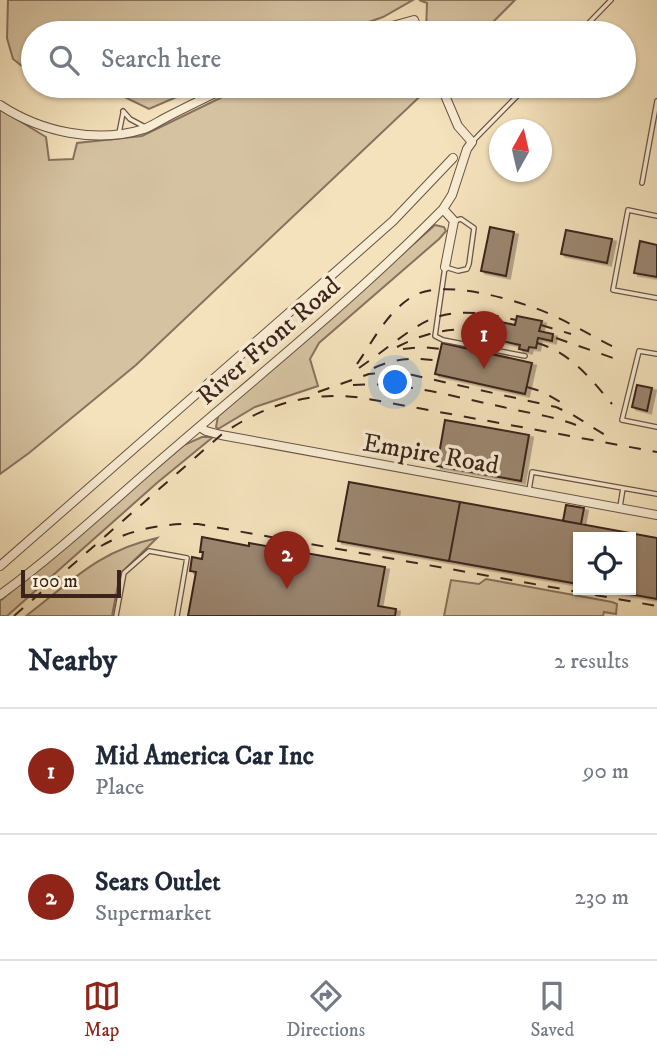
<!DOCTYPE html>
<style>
body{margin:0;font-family:"IM FELL DW Pica",serif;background:#f2f2f3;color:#1f2937}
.controls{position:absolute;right:21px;bottom:21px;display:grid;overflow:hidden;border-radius:0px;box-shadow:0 2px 5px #0004}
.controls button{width:63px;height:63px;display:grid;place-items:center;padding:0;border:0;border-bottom:2px solid #e0e1e3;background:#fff;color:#1f2937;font:35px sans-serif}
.compass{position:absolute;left:489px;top:119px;width:63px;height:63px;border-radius:50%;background:#fff;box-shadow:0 2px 5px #0004;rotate:8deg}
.scale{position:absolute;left:21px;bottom:18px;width:100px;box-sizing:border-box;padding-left:7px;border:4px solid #3b231b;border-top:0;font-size:19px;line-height:24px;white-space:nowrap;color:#3b231b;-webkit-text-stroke:5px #f8ecd3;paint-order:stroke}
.you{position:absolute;left:396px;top:383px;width:24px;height:24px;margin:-18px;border:5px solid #fff;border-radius:50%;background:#1a73e8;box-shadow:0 0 0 10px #1a73e833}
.badge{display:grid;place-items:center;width:46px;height:46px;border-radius:50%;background:#8f2418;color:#fff;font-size:23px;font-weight:700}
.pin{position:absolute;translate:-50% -58px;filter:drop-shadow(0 2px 4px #0008)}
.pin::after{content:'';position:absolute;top:37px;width:24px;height:21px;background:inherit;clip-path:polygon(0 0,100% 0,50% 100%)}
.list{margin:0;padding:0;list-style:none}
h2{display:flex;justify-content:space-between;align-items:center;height:91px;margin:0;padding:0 28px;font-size:30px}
h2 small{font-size:23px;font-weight:400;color:#747a83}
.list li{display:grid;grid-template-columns:46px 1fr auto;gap:21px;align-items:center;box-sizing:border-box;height:126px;padding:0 28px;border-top:2px solid #e0e1e3}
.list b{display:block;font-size:26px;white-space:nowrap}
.list p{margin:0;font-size:23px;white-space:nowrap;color:#747a83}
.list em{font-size:23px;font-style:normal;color:#747a83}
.icon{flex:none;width:38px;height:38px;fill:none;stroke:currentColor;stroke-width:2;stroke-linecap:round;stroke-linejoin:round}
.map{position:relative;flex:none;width:657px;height:616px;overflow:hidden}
.search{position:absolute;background:#fff;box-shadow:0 2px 5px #0004;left:21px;right:21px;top:21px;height:77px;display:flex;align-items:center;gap:18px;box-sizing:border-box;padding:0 24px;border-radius:38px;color:#747a83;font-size:26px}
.sheet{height:343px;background:#fff}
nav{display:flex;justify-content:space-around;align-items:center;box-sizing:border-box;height:98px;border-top:2px solid #e0e1e3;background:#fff;font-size:19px;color:#747a83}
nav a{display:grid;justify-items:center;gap:4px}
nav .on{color:#8f2418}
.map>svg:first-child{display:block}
.green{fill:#d5c2a1;stroke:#88725e;stroke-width:2}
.building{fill:#9b866f;stroke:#3b231b;stroke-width:2;filter:url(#shadow)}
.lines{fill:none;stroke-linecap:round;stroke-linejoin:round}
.lane-casing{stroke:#695343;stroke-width:6}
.street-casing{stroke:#695343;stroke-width:10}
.lane{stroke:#f8ecd3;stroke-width:3.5}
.street{stroke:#f8ecd3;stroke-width:8}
.rail{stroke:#3b231b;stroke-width:2;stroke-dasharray:12 12;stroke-linecap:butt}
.labels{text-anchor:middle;stroke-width:7;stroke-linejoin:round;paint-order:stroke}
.street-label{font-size:26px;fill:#3b231b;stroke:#f8ecd3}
</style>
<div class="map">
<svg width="657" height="616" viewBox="0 0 657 616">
<defs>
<filter id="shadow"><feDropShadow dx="4" dy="2.5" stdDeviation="0" flood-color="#0004"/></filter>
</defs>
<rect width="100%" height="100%" fill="#f4e2bc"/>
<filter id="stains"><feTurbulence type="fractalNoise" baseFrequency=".00286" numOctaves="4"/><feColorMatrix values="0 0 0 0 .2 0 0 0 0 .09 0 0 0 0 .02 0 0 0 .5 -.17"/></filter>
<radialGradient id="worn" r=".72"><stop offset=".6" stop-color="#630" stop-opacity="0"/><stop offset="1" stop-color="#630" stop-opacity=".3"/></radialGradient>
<path class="green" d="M8 0H413L383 17 337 33H33V75L13 59 7 38Z
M419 0H515L482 33H426L427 3Z
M102 86H202L149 109Z
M245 86H431L136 365 29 453 0 474V109L46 137 49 160 73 159 77 143 142 136Z
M435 225 444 227 446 231 439 239 319 343 310 359 318 386 255 407 218 429 216 427 218 416Z
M202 437H213L158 482 7 616H0V601L184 445Z
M157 538 120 574 112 616H26C72 581 98 551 157 538Z
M486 579 612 602 617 604 616 614 604 612 603 616H444L451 580 479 584Z"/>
<path class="building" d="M490 227 514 232 506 276 481 271Z
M566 230 612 239 607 263 561 254Z
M640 241 657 245V277L634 273Z
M517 316 542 321 539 331 553 334 552 341 538 338 536 348 529 347 528 351 519 349 520 345 488 338 492 320 515 325Z
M442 343 532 363 525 394 435 374Z
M637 385 652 388 647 411 632 407Z
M445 420 529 435 521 481 437 466Z
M349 482 460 502 449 561 338 541Z
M460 502 657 538V599L607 590H631V537H578V584L449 561Z
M566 505 584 508 581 524 563 521Z
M202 537 249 546V543L385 567 378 606 396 609 395 616H188L196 572 190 571 192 557 202 559 203 552H200Z"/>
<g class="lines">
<g class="lane-casing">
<path id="lane" d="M579 33 611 0
M123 111 130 119 145 127
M119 133 123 113
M473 141 527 86
M642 183 657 101
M657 216 628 210 613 290 657 298
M454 221 461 219 474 228 469 264 467 269 458 271 445 267 435 336 443 340 525 356
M657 354 639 351 622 420 657 427
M529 490 532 472 657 494
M620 507 623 488
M116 616 124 573 149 551 187 558 177 616"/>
</g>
<g class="street-casing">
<path id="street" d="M367 33 414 20 419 33
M0 105C41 132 96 144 144 129 152 126 159 121 167 117 188 106 209 96 230 86
M443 209 454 221 445 267
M200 427 206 431 221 435 657 515
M0 566 332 275 393 221 453 158
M0 595C63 549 119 495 178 445 268 368 360 293 443 209L452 195 467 149 472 142 458 126 441 86"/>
</g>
<use href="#lane" class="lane"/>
<use href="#street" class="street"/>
<path class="rail" d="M541 325 571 334
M556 338 613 358
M537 343C570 352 591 379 612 404
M397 347C428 331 455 326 489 332
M403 349 421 347 441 349
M357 364C373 341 386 314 410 298 439 278 503 297 535 308 563 318 589 335 616 348
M359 368C424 323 431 300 516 320
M374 368C395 358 416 357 439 361
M353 385C403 381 454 397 503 407 527 413 553 416 576 425
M527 387 543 392 562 403
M318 392 369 374 399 372 556 407 573 415 613 440
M101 546C131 529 164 523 198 524L657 606
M14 616 221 435C263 405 311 390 363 398L657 452"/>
</g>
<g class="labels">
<g class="street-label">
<text transform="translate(268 340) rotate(-41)" y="9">River Front Road</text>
<text transform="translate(431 453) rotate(10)" y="9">Empire Road</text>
</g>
</g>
<rect width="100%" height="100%" filter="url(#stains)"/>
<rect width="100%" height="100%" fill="url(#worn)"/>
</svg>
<div class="controls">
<button><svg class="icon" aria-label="locate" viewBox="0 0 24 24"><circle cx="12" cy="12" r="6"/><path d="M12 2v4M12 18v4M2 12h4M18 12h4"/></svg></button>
</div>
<svg class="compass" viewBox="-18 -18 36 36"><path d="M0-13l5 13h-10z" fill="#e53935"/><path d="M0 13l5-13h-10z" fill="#747a83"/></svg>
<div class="scale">100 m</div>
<div class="you"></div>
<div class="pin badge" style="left:484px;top:369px">1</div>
<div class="pin badge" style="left:287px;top:589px">2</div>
<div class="search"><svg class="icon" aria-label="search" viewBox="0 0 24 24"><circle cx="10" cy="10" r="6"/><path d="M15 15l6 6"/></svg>Search here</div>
</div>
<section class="sheet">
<h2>Nearby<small>2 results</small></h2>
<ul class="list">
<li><span class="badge">1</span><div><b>Mid America Car Inc</b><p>Place</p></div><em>90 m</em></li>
<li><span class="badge">2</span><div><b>Sears Outlet</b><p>Supermarket</p></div><em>230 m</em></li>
</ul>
</section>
<nav>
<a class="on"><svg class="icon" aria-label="map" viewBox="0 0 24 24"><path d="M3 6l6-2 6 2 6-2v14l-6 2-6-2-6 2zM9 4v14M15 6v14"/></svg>Map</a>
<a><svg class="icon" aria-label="directions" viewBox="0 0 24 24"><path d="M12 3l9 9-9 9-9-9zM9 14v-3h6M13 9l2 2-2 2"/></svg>Directions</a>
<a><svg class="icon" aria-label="saved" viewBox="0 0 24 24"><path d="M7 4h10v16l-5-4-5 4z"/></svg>Saved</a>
</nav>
